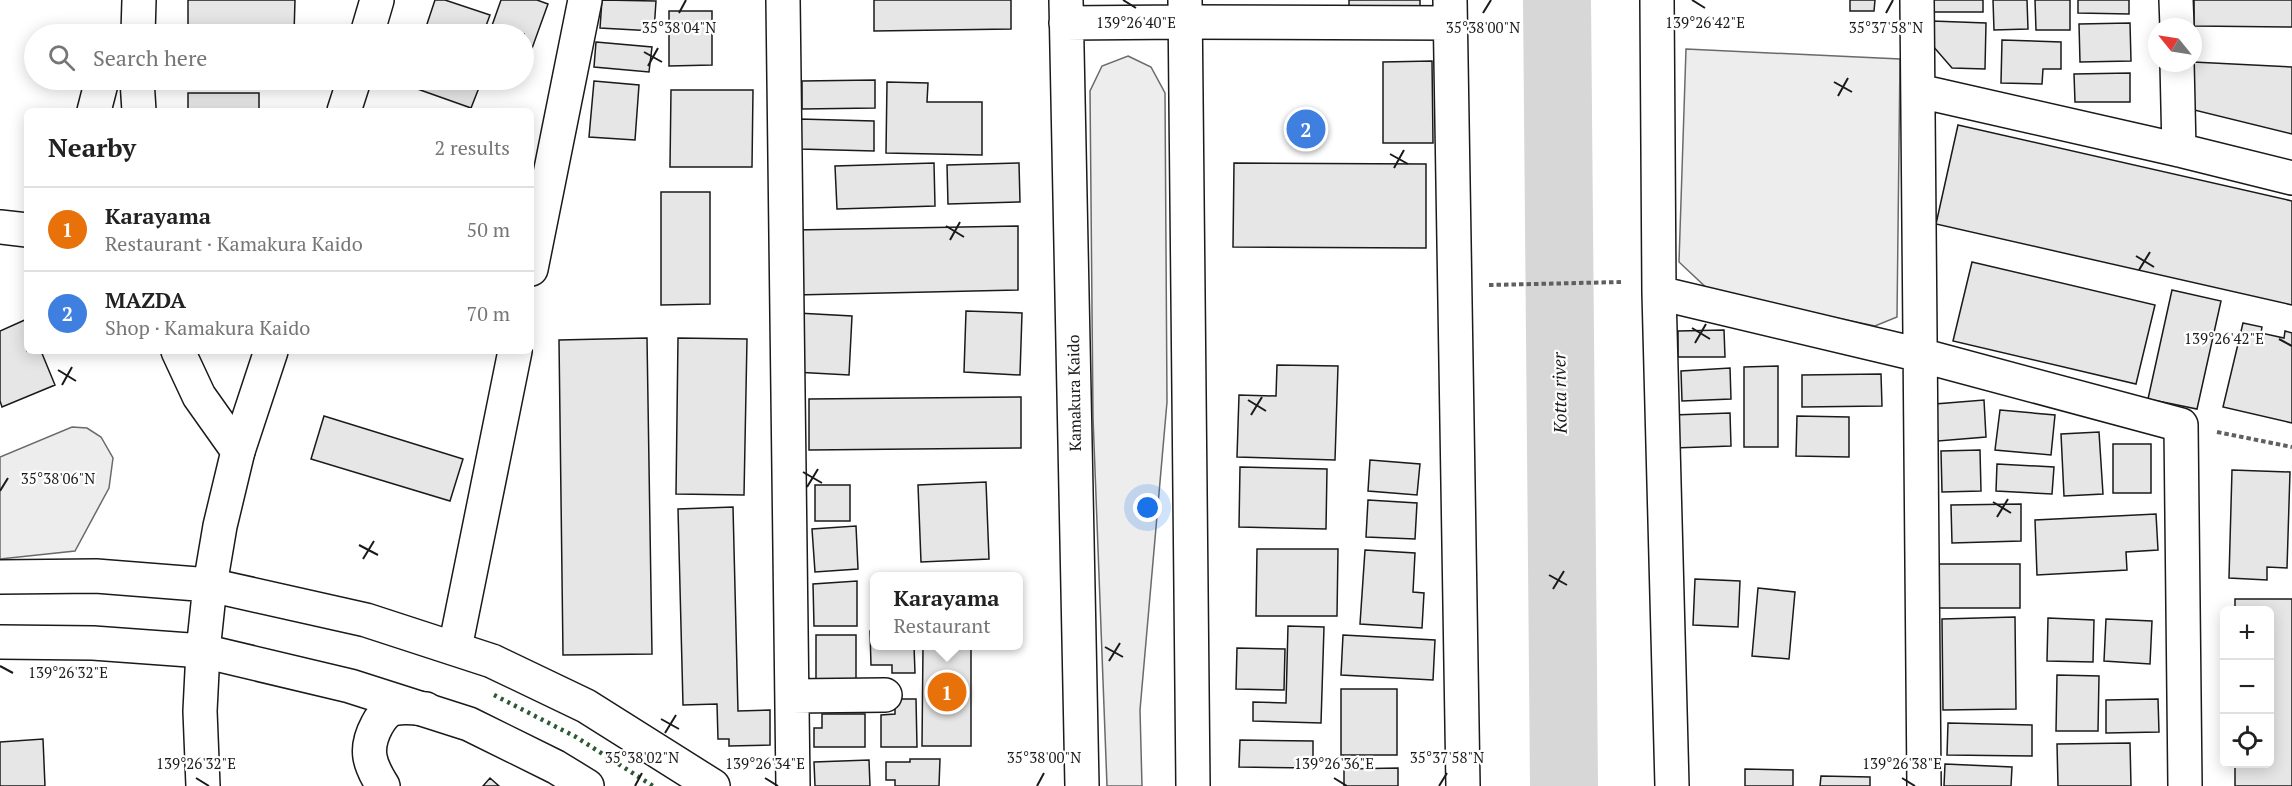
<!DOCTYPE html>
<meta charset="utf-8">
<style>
body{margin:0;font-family:"PT Serif",serif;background:#f2f2f2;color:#222}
.controls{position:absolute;right:18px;bottom:18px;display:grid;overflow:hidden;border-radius:9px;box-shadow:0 3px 15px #0003}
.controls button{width:54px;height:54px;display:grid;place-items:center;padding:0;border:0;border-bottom:2px solid #e0e0e0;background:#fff;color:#222;font:30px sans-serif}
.compass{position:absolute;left:2148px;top:18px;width:54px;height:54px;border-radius:50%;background:#fff;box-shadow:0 3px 15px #0003;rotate:300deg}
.you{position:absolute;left:1148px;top:508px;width:21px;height:21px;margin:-15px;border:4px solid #fff;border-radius:50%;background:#1a73e8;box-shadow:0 0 0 9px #1a73e833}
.badge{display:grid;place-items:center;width:39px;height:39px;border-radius:50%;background:#2563eb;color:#fff;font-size:20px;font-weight:700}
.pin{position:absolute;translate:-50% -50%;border:3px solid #fff;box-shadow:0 2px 6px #0006}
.popup{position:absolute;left:870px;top:572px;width:153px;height:78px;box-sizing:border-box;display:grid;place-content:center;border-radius:9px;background:#fff;filter:drop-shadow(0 2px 4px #0005);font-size:20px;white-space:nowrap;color:#767676}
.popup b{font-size:22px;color:#222}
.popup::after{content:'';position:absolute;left:50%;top:100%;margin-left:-12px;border:12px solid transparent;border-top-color:#fff}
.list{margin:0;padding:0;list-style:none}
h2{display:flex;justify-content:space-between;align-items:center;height:78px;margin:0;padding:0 24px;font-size:26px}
h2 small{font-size:20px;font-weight:400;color:#767676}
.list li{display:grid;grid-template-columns:39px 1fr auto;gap:18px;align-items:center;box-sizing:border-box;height:84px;padding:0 24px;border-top:2px solid #e0e0e0}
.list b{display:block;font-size:22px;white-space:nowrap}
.list p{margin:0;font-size:20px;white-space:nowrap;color:#767676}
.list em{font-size:20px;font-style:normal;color:#767676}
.icon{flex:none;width:33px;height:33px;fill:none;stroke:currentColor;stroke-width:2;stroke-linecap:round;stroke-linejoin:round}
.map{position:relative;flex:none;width:2292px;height:786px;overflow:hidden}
.search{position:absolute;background:#fff;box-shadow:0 3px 15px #0003;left:24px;top:24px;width:510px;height:66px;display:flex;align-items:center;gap:15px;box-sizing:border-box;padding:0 21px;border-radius:33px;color:#767676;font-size:22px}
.panel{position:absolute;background:#fff;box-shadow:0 3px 15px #0003;left:24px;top:108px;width:510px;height:246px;border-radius:9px}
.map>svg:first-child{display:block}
.green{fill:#ededed;stroke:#6a6a6a;stroke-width:1.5}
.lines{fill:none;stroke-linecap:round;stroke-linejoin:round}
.stream{stroke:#d7d7d7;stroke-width:12}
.river{stroke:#d7d7d7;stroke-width:68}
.building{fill:#e6e6e6;stroke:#1a1a1a;stroke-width:1.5}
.minor-casing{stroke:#1a1a1a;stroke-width:36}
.major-casing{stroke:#1a1a1a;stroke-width:36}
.path{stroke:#5f5f5f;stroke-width:4;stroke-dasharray:4.5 3;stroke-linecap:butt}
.minor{stroke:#fff;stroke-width:33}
.major{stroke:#fff;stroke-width:33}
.hedge{stroke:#2b5a34;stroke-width:4.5;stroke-dasharray:3 4.5;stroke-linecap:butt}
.ticks{fill:none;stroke:#1a1a1a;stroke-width:2}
.labels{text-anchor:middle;stroke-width:4.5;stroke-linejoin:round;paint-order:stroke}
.street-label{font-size:16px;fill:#1a1a1a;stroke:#fff}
.water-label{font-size:18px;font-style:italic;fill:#1a1a1a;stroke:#fff}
.ticks-label{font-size:15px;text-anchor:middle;fill:#1a1a1a;stroke:#fff;stroke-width:4.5;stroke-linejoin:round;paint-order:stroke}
</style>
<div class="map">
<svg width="2292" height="786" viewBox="0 0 2292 786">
<rect width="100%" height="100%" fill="#fff"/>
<path class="green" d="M1686 49 1900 59 1897 317 1875 326 1711 292 1679 262Z
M1128 56 1151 67 1165 93 1167 402 1140 710 1142 786H1107L1093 417 1090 91 1102 66Z
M72 427 87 428 101 437 113 458 109 488 75 551 0 559V457Z"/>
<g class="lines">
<path class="stream" d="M1564 771 1577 786"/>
<path class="river" d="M1557 0 1564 786"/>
</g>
<path class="building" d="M188 0H295L294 34H188Z
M435 0H445L490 15 483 34H448L426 27Z
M501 0H537L548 4 526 65 524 64V34H489Z
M602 0 656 1 654 31 600 28Z
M874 0H1011V29L874 31Z
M1349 0H1420V11H1349Z
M1850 0H1875L1874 11H1850Z
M1931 0H1983V12H1931Z
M1993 0H2027L2028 29 1994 30Z
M2035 0H2070V30H2036Z
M2078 0H2129V14L2078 13Z
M2194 0H2292V27L2194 26Z
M669 11H712V65L669 66Z
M1932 21 1986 23 1985 69 1952 68 1932 45Z
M2130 23 2131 61 2080 62 2079 24Z
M2002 40 2061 42V69H2043L2042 84 2001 83Z
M596 42 652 47 649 72 594 67Z
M1432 61 1433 143H1383V62Z
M2193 62 2292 67V134L2186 108Z
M2130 73V102H2075L2074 74Z
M411 80H482L471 108 409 86Z
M875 80V108L802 109V81Z
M594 81 639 85 635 140 589 137Z
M887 82 928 83 927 102H982V155L886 153Z
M671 90H753L752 167H670Z
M188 93H259V111H188Z
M799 119 874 121V151L799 149Z
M1958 125 2292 201V305L1936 224Z
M934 163 935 206 837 209 835 166Z
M1019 163 1020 202 948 204 947 165Z
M1234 163 1426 164V248L1233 247Z
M661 192H710V304L661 305Z
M1018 226V290L795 295V230Z
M1972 262 2155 305 2136 384 1953 341Z
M2172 290 2221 301 2197 409 2148 399Z
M966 311 1022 313 1020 375 964 372Z
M797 313 852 316 849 375 794 372Z
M27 319V351H41L55 385 2 407 0 401V331Z
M2243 323 2262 327 2261 333 2284 338 2285 331 2292 333V423L2223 407Z
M1724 330 1725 357H1678V331Z
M647 338 652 654 563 655 559 340Z
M678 338 747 339 744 495 676 494Z
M1277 365 1338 366 1335 460 1237 457 1239 395 1276 396Z
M1778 366V447H1744V367Z
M1730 368 1731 399 1682 401 1681 371Z
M1881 374 1882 406 1802 407V375Z
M1021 397V448L809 450V399Z
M1984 400 1986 437 1938 441 1935 404Z
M2000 410 2055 415 2051 455 1995 450Z
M1730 413 1731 446 1674 448 1673 415Z
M324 416 463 459 450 501 311 459Z
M1797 416 1849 417V457L1796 456Z
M2099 432 2103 494 2064 496 2061 434Z
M2113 444H2151V493H2113Z
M1980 450 1981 491 1942 492 1941 451Z
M1370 460 1420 464 1417 495 1368 491Z
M1997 464 2054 467 2052 494 1996 491Z
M1240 467 1327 469 1326 529 1239 527Z
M2232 470 2290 472 2287 568 2267 567V580L2229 578Z
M986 482 989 559 921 562 918 485Z
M815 485H850V521H815Z
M1368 500 1417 503 1415 539 1366 537Z
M2021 504V541L1952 543 1951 505Z
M733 507 738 711 770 710V745L729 746V739H718L717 704 683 705 678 509Z
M2156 514 2158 550 2126 552 2127 570 2037 575 2035 520Z
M856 526 858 569 815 572 812 529Z
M1257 549H1338L1337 616H1256Z
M1365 550 1415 553 1413 592 1424 593 1422 628 1360 624Z
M1939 564H2020V608H1939Z
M1695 579 1740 581 1738 627 1693 625Z
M857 581V626H814L813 584Z
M1758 588 1795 592 1789 659 1752 656Z
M2235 599H2292V786H2235V764H2270V610H2235Z
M2015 617 2016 709 1943 710 1942 619Z
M2048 618 2094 620 2093 662 2047 661Z
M2106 619 2152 621 2150 664 2104 661Z
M1288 626 1324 627 1321 723 1253 721V702L1286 703Z
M870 631H875V646H914L915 673H892V665H871Z
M816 635H856V679H816Z
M1343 635 1435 640 1433 680 1341 675Z
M923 646H971V746H922Z
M1237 648 1285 649 1284 690 1236 689Z
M2057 675 2099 676 2098 731H2056Z
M1341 689H1397V755H1341Z
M895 699H916L917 747H881V715L895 714Z
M2158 699 2159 732 2106 733V700Z
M822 714H865V747H814V728H822Z
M1948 723 2032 725V756L1947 755Z
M43 739 45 786H0V742Z
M1240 740 1313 741V768L1239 767Z
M2130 743 2131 786H2058L2057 744Z
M910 759H940L939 786H895V780H886V762H910Z
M869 760 870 786H815L814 762Z
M1945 764 2012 767 2011 786H1944Z
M1398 768V786H1344V769Z
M1745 769 1793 770V786H1745Z
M1821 776 1870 777V786H1820Z
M490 778 499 786H483Z"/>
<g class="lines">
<g class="minor-casing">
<path id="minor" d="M783 0 793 786
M1450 0 1463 786
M1657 0 1659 293 1672 786
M1917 0 1924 786
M2176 0 2177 27
M1185 22 1450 23
M367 34 377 0
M2177 63 2179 150
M1919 91 2179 150 2292 178
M94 111 102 80
M344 111 354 80
M0 227 27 230
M531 269 585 0
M1659 293 1920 355 2181 425 2185 786
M238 451 271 351
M455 648 515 351
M792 696 885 695
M203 786 200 711 203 651
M383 786C369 764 364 749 377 725 380 719 386 711 393 709 404 706 416 708 426 709"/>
</g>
<g class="major-casing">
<path id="major" d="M1066 0 1082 786
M1185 0 1193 786
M1066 23 1185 22
M138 34 139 0
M137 80 139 111
M178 351 199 396 238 451 220 526 210 585 203 651
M0 577 96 576 210 585 366 620 492 661 586 706 713 786
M0 642 93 643 203 651 350 686 469 724 556 767 587 786"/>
</g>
<path class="path" d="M1489 285 1622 282
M2217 432 2292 447"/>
<use href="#minor" class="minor"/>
<use href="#major" class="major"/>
<path class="hedge" d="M494 695 576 737 653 786"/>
</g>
<path class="ticks" d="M1123 0 1136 8M1692 0 1705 8M679 13 686 0M1483 13 1491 0M1886 13 1893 0M644 52 662 62M648 66 658 48M1834 82 1852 92M1838 96 1848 78M1390 154 1408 164M1394 168 1404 150M946 226 964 237M950 240 960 222M2136 256 2154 267M2139 270 2150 252M1692 328 1710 339M2279 339 2292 346M1695 343 1706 324M58 370 76 381M62 385 72 367M1248 400 1266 411M1251 415 1262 397M803 472 822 483M807 487 818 469M0 491 8 478M1993 502 2011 513M1997 517 2008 499M359 545 378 555M363 559 374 541M1549 575 1567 585M1553 589 1564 571M1105 647 1123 657M1109 661 1120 643M0 666 13 673M661 719 679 729M665 733 676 715M196 778 209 786M765 778 778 786M1334 778 1347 786M1902 778 1915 786M635 786 642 773M1037 786 1044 773M1439 786 1447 773"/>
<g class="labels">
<g class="street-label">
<text transform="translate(1074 393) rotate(-91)" y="6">Kamakura Kaido</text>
</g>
<g class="water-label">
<text transform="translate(1560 393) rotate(-91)" y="6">Kotta river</text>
</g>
</g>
<g class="ticks-label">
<text x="1136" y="28">139°26'40"E</text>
<text x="1705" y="28">139°26'42"E</text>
<text x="679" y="33">35°38'04"N</text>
<text x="1483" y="33">35°38'00"N</text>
<text x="1886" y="33">35°37'58"N</text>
<text x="2224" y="344">139°26'42"E</text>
<text x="58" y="484">35°38'06"N</text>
<text x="68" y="678">139°26'32"E</text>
<text x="642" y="763">35°38'02"N</text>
<text x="1044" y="763">35°38'00"N</text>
<text x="1447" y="763">35°37'58"N</text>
<text x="196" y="769">139°26'32"E</text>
<text x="765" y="769">139°26'34"E</text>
<text x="1334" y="769">139°26'36"E</text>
<text x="1902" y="769">139°26'38"E</text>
</g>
</svg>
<div class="controls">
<button>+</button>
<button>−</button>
<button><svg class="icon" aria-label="locate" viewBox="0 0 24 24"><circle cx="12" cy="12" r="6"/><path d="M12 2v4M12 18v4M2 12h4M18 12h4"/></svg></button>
</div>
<svg class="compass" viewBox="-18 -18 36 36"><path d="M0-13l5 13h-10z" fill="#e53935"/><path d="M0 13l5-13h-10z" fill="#767676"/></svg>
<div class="you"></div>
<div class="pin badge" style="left:947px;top:692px;background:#e8710a">1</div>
<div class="popup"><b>Karayama</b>Restaurant</div>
<div class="pin badge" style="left:1306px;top:129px;background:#3f7fe0">2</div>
<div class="search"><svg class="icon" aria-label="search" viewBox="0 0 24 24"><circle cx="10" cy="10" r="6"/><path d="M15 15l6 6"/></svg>Search here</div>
<section class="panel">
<h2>Nearby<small>2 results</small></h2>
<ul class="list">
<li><span class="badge" style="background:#e8710a">1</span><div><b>Karayama</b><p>Restaurant · Kamakura Kaido</p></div><em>50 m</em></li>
<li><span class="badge" style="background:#3f7fe0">2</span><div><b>MAZDA</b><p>Shop · Kamakura Kaido</p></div><em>70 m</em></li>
</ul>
</section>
</div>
